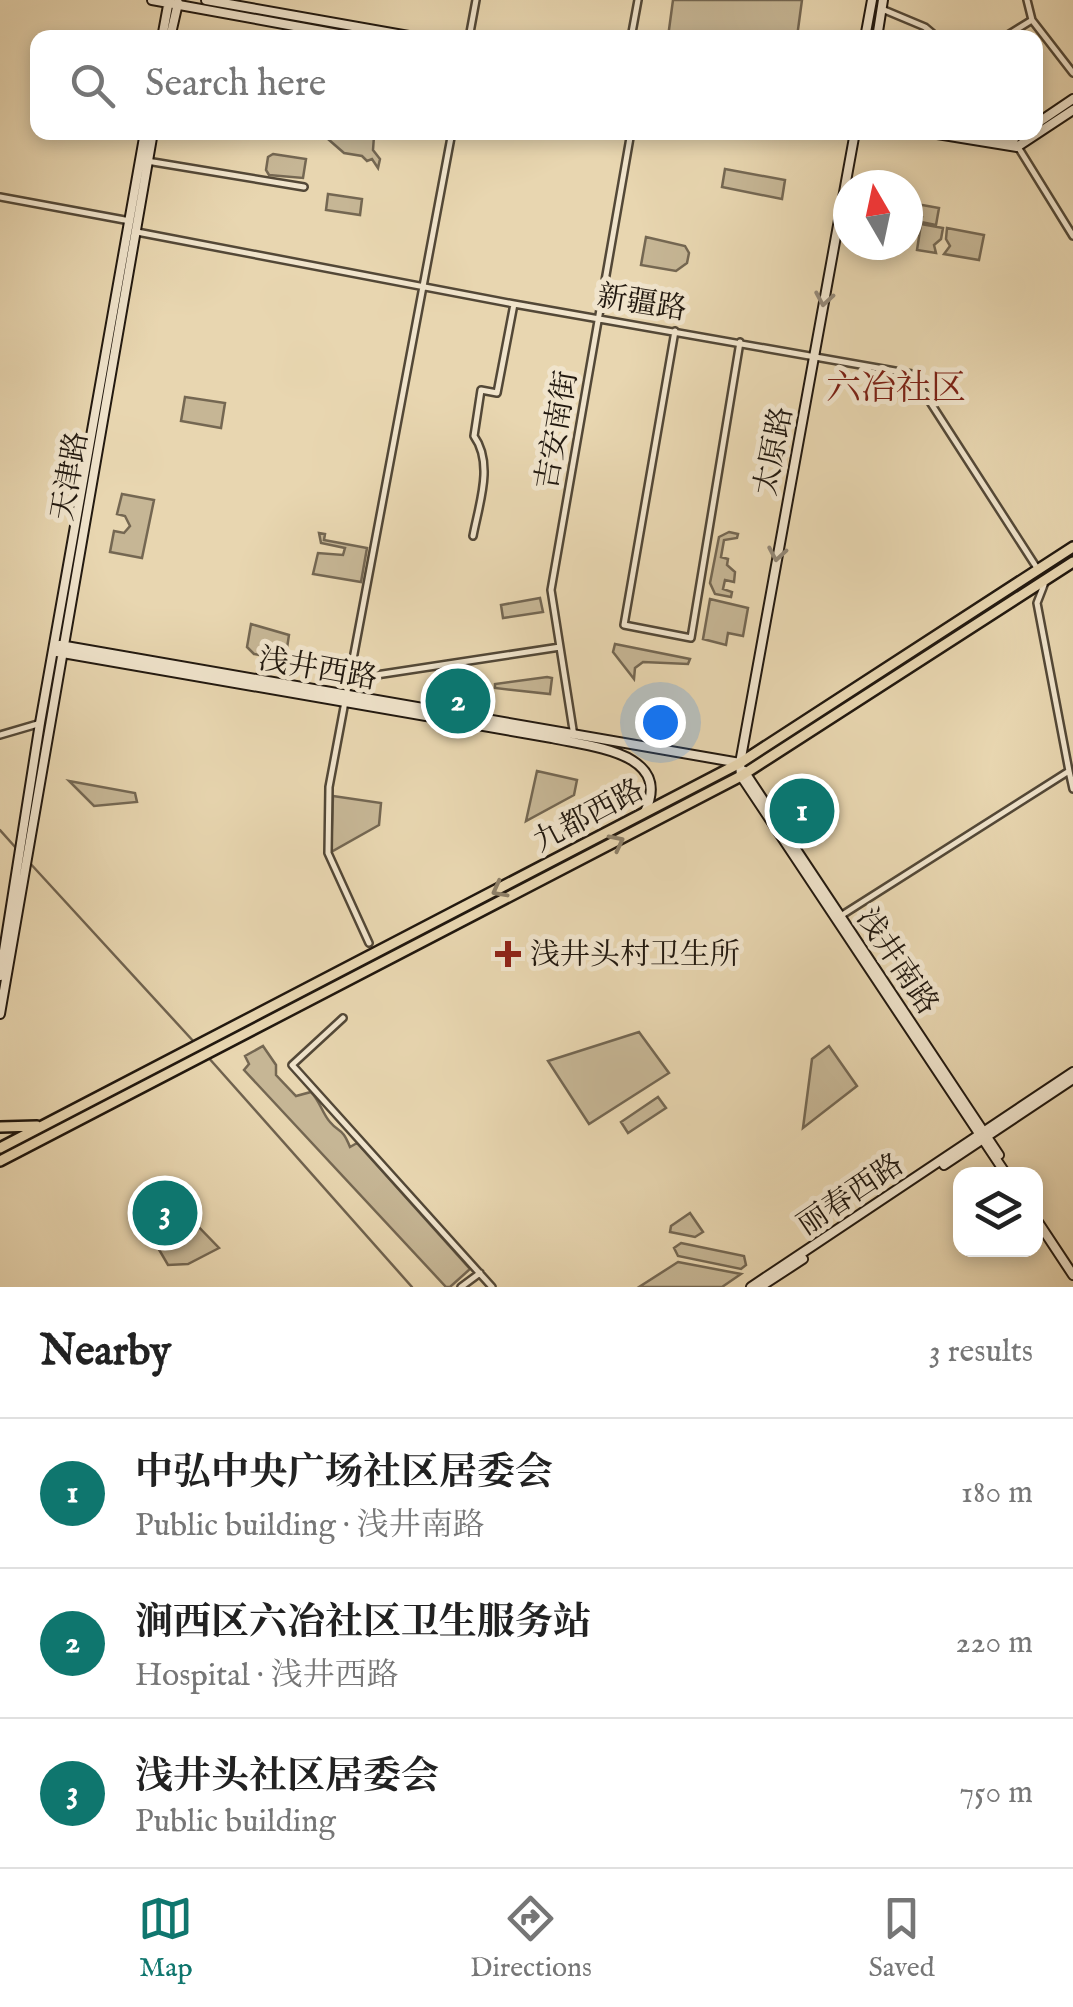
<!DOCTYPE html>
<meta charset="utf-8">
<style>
body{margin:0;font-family:"IM FELL English","Noto Serif SC",serif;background:#f6f6f6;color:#222}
.controls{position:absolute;right:30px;bottom:30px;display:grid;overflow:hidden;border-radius:20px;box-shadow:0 5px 15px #0003}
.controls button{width:90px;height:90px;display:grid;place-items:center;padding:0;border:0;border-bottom:2px solid #e0e0e0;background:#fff;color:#222;font:50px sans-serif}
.compass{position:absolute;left:833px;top:170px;width:90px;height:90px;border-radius:50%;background:#fff;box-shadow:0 5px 15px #0003;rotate:351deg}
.you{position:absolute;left:660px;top:722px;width:35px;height:35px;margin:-25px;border:8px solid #fff;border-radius:50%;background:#1a73e8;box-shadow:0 0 0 15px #1a73e833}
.badge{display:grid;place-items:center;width:65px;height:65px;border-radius:50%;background:#0f766e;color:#fff;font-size:32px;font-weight:700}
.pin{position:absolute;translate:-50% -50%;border:5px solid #fff;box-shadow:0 2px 10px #0006}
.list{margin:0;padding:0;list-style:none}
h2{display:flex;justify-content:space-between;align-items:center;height:130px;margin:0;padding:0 40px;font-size:42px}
h2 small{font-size:32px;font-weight:400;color:#767676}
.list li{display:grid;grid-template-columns:65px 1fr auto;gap:30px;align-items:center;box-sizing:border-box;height:150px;padding:0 40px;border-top:2px solid #e0e0e0}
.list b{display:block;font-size:38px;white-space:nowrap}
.list p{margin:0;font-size:32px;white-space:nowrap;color:#767676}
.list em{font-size:32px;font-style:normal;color:#767676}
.icon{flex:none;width:55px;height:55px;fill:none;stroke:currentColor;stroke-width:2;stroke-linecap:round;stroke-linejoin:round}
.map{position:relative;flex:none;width:1073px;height:1287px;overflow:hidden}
.search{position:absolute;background:#fff;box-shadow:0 5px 15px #0003;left:30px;right:30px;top:30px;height:110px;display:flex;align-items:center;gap:25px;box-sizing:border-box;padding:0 35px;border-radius:20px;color:#767676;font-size:38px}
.sheet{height:580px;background:#fff}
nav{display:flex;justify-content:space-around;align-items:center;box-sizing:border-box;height:140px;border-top:2px solid #e0e0e0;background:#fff;font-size:28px;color:#767676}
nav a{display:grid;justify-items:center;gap:5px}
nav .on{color:#0f766e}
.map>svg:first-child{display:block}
.green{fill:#c6b695;stroke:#746752;stroke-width:2.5}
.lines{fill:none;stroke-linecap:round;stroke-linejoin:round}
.stream{stroke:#70634f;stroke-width:2.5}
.street-casing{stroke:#534837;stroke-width:10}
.secondary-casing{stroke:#21180f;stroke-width:12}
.primary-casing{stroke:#21180f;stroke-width:14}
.street{stroke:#f0e4cc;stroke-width:5}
.secondary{stroke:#f0e4cc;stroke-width:8}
.primary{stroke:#e8d6b0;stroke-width:9}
.oneway{stroke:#938877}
.oneway2{stroke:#8e8068}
.poi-dot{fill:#8f2418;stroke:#f0e4cc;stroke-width:4}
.labels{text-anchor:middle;stroke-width:10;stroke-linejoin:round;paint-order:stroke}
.street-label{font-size:30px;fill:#21180f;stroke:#f0e4cc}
.poi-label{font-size:30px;fill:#21180f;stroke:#f0e4cc;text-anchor:start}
.quarter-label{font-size:35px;fill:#7a1f14;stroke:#f0e4cc}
</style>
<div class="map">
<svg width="1073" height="1287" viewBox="0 0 1073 1287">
<rect width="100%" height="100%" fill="#e8d6b0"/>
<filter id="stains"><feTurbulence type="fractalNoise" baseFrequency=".002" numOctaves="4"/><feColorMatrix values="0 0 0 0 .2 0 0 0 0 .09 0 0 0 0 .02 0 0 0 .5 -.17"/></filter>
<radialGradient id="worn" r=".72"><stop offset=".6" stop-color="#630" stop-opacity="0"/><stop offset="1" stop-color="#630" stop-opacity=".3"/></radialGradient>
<path class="green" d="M673 0H802L797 37H668Z
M330 133H387L386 136H374L373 150 380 159 378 168 372 159 367 161 362 156 344 153 328 139Z
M273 154 306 159 303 178 269 175 266 170 268 157Z
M725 169 785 180 782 199 722 187Z
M328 194 362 199 360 215 326 210Z
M911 203 939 208 936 225 921 222 922 217 909 215Z
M921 224 943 228 941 239 934 245 936 253 917 250Z
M947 228 984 235 979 260 944 254 950 246 946 239Z
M646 237 685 246 689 253 687 263 676 271 641 265Z
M185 397 225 403 221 428 181 421Z
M122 494 154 500 142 558 110 552 114 531 124 533 130 526 125 516 117 514Z
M729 532 738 534 737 538 724 540 721 557 728 559 727 565 735 572 734 582 725 580 723 589 732 592 731 597 715 594 710 583 719 537Z
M319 533 325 534 324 540 367 548 361 582 313 574 318 553 343 555 345 548 321 543Z
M540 598 543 612 503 618 501 605Z
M710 599 748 608 743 636 728 633 726 645 703 639Z
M251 624 289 635 287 648 273 646 271 657 254 654 247 647Z
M615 644 690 659 688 664 643 662 635 668 634 679 613 652Z
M547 677 552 678 550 694 495 688V684Z
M537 771 577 780 574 795 526 821Z
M69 781 135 793 137 802 94 806Z
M333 796 381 803 379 825 331 852Z
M639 1032 669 1073 589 1124 548 1061Z
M263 1046 276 1065V1075L296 1096 311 1092C320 1101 322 1113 330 1122 340 1134 342 1127 350 1147L357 1143 470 1269 450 1287H446L244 1070 249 1064 245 1056Z
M829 1046 857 1086 803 1128 812 1059Z
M658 1097 666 1108 628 1133 621 1122Z
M690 1213 703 1232 695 1237 670 1232 671 1226Z
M192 1220 219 1248 188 1264 168 1265 154 1241Z
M681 1243 744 1256 746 1265 741 1269 678 1256 674 1248Z
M678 1262 741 1274 722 1287H639Z"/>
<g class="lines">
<path class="stream" d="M0 830 16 848
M28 861 195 1043
M207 1056 412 1287"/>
<g class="street-casing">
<path id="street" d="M1027 0 1032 20 1073 73
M882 9 925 27 938 38
M469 38 476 0
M631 38 638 0
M1003 38 1032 20
M1013 139 1073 236
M147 161 304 187
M0 197 130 221
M137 232 514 304 912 374 1037 568
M675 331 624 625 691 638 740 342
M473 536C479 504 494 464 474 436L481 390 497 393 514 304
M350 679 560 647
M0 735 41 723
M574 736 551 590 631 132
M1069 771 1073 789
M839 917 1069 771 1037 603 1044 585
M369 943 328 853 329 787 452 132
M343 1018 292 1065 492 1287
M461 1287 480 1273"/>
</g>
<g class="secondary-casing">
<path id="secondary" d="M152 0 360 38
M206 0 420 38
M162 38 169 0
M170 38 178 3
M865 38 872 0
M877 38 883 0
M1036 124 1073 99
M855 132 740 763 741 776 1006 1174
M925 132 1017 147 1073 110
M974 132 1013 139 1023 132
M60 645 740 763
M57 652 552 738C591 747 673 752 645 812
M744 771 999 1155
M0 976 40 723 145 132
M0 1014 153 132
M944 1165 1073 1079
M1036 1219 1073 1275
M751 1287 1073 1072
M760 1287 803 1259"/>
</g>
<g class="primary-casing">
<path id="primary" d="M0 1127 37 1126
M0 1148 740 763 1073 547
M0 1161 741 776 1073 562"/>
</g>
<use href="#street" class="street"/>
<use href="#secondary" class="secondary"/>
<use href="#primary" class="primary"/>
</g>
<defs><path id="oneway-chevron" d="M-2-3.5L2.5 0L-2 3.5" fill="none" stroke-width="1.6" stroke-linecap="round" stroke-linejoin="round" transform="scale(2.5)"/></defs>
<g class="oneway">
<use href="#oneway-chevron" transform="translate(824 299) rotate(100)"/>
<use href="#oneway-chevron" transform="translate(777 554) rotate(100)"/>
</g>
<g class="oneway2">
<use href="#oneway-chevron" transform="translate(617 842) rotate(-27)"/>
<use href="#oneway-chevron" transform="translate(499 890) rotate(152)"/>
</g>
<path class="poi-dot" d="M503 939h10v10h10v10h-10v10h-10v-10h-10v-10h10z"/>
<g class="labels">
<g class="street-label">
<text transform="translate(642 302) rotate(9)" y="10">新疆路</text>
<text transform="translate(556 430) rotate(-80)" y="10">吉安南街</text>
<text transform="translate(773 451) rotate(-79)" y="10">太原路</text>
<text transform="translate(69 476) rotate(-80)" y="10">天津路</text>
<text transform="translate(318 668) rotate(10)" y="10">浅井西路</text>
<text transform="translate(588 815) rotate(-28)" y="10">九都西路</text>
<text transform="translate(898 961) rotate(56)" y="10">浅井南路</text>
<text transform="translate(850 1194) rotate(-34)" y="10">丽春西路</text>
</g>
<g class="poi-label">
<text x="530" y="964">浅井头村卫生所</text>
</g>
<g class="quarter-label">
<text x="896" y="399">六冶社区</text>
</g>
</g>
<rect width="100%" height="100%" filter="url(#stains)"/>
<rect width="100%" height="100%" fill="url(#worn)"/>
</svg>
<div class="controls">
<button><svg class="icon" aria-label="layers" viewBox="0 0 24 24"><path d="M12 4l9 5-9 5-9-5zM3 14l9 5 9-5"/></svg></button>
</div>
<svg class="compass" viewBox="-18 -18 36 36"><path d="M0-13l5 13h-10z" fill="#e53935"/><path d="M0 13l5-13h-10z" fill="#767676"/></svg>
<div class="you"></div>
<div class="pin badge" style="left:802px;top:811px">1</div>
<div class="pin badge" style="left:458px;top:701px">2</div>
<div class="pin badge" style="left:165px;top:1213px">3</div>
<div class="search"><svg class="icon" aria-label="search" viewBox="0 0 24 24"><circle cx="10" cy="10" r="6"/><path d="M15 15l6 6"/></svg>Search here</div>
</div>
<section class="sheet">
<h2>Nearby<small>3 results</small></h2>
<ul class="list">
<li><span class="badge">1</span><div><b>中弘中央广场社区居委会</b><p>Public building · 浅井南路</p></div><em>180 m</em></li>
<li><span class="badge">2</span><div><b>涧西区六冶社区卫生服务站</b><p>Hospital · 浅井西路</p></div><em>220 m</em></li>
<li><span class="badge">3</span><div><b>浅井头社区居委会</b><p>Public building</p></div><em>750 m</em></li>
</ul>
</section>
<nav>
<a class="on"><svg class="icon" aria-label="map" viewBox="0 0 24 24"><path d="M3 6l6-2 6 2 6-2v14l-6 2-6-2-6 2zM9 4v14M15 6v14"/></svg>Map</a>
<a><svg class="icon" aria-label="directions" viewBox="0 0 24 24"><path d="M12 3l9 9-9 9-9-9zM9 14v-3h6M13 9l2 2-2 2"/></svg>Directions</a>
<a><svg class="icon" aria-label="saved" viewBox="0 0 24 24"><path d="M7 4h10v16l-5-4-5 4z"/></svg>Saved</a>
</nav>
